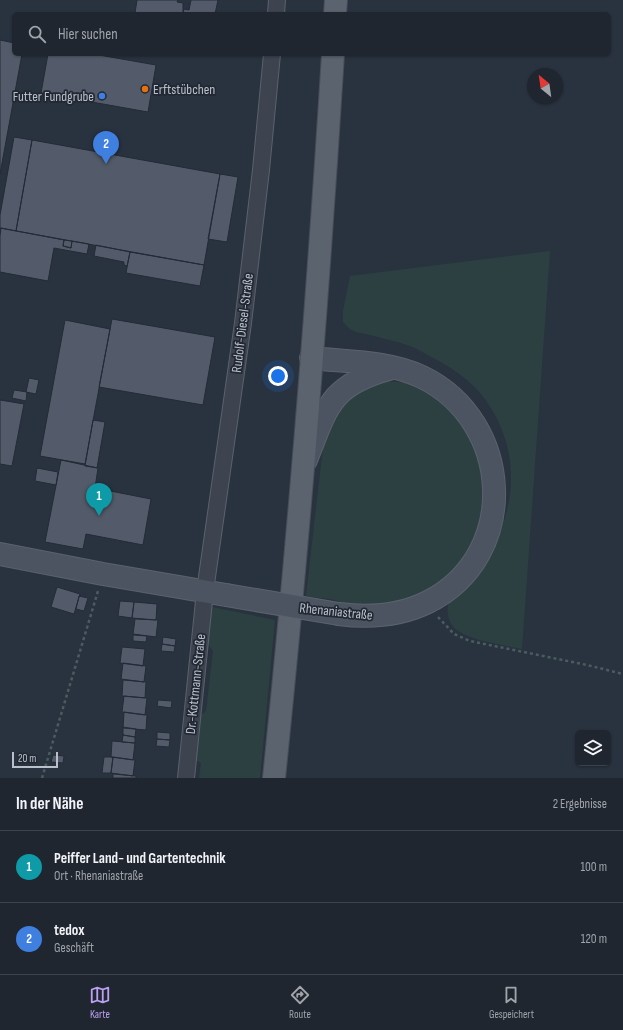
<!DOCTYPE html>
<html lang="de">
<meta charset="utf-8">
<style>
body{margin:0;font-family:"Sofia Sans Condensed",sans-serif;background:#2c323b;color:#f1f3f6}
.controls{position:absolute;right:12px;bottom:12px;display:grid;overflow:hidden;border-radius:6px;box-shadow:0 1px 3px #0004}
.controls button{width:36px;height:36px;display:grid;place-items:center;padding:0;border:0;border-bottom:1px solid #3c434b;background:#1f262f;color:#f1f3f6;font:20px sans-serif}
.compass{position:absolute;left:527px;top:68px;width:36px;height:36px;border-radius:50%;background:#1f262f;box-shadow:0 1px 3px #0004;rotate:331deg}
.scale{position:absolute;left:12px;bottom:10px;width:46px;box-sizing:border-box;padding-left:4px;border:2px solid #bac0ca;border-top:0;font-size:11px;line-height:14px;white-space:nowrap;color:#bac0ca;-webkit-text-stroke:3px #222935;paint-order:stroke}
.you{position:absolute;left:278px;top:376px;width:14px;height:14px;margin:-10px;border:3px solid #fff;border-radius:50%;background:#1a73e8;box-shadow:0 0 0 6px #1a73e833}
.badge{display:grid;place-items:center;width:26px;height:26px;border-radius:50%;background:#bca0f2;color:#fff;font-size:13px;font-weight:700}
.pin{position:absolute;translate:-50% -33px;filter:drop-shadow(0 1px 2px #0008)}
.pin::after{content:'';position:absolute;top:21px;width:14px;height:12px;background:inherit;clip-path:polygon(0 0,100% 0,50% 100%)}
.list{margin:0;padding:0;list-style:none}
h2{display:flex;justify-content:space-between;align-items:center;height:52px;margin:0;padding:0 16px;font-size:17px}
h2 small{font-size:13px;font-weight:400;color:#a1a5aa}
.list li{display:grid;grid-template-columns:26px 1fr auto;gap:12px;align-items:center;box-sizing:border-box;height:72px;padding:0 16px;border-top:1px solid #3c434b}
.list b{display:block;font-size:15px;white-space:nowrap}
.list p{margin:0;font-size:13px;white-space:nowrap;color:#a1a5aa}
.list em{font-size:13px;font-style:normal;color:#a1a5aa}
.icon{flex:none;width:22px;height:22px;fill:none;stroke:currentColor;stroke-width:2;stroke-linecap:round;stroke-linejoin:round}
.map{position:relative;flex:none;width:623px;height:778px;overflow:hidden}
.search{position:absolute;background:#1f262f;box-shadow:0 1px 3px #0004;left:12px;right:12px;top:12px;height:44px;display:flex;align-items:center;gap:10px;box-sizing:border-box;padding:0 14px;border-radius:6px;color:#a1a5aa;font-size:15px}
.sheet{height:196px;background:#1f262f}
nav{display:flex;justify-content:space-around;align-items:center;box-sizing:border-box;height:56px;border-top:1px solid #3c434b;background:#1f262f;font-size:11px;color:#a1a5aa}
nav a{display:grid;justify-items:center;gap:2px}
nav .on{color:#bca0f2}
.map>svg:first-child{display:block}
.green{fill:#2c4041}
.building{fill:#535b6a;stroke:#242b37}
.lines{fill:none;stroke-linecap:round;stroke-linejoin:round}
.street-casing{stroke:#5b626d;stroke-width:18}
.secondary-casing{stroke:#5b626d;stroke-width:24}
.primary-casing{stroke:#474d59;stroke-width:24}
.path{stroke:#4b5c5f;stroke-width:2.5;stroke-dasharray:3 3;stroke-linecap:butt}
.street{stroke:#3d4450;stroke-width:16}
.secondary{stroke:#4c5462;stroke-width:22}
.primary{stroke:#5b636f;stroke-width:22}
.secondary-bridge-casing{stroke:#5b626d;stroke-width:24;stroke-linecap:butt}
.secondary-bridge{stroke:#4c5462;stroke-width:22}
.food-dot{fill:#e8710a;stroke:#222935;stroke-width:1.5}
.shop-dot{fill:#3f7fe0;stroke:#222935;stroke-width:1.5}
.labels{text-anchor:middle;stroke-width:3.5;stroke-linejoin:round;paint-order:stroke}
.poi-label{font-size:14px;fill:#bac0ca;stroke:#222935;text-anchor:start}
.street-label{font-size:14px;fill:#bac0ca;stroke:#222935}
</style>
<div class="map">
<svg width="623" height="778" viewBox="0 0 623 778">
<rect width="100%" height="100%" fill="#29323f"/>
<path class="green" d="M550 251 522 649C505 645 462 640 452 625 448 619 446 609 449 602 452 598 457 595 460 592 466 586 473 578 478 571 515 522 524 458 489 405 474 381 451 367 426 354 421 351 416 348 410 346 396 341 381 338 366 334 362 333 356 333 352 330 348 329 346 324 343 322V311L350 276Z
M375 381C388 381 401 381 413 385 438 394 456 412 468 435 472 443 479 453 481 462 494 510 471 565 428 589 418 595 405 602 392 604 378 605 361 606 347 604 343 604 339 601 335 600 326 598 315 598 306 596L323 447 330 418 339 403Z
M212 607 275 620 260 778H199L201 763 194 759 199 717 206 711 213 651 207 642Z"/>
<path class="building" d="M137 0H178L177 2 183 3V14H143L135 13Z
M191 0H218L215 14H183L184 9 189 10Z
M0 40 14 43V54H22L0 174Z
M48 54H93L156 65 148 112 41 93Z
M14 137 32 140 16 231 0 228V215Z
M32 140 220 174 204 265 16 231Z
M220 174 238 177 227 242 208 239Z
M1 228 64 240 63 246 71 248 72 241 89 244 87 254 54 248 48 281 0 272V236Z
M64 240 72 241 71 248 63 246Z
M96 245 130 252 127 266 124 265V262L94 256Z
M130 252 204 265 200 286 126 273Z
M112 319 215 337 203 405 99 387Z
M65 320 110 329 85 464 40 456Z
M29 378 39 380 36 394 26 392Z
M14 390 27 392 26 401 12 398Z
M0 400 24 404 12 466 0 464Z
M93 420 105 422 97 468 85 466Z
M61 460 98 468 95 488 151 499 143 545 86 534 83 549 45 542Z
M37 468 58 472 56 485 35 481Z
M57 587 80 594 74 614 51 607Z
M79 596 88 598 84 611 76 609Z
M120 601 134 602 132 618 118 616Z
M134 602 157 604 156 620 132 618Z
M135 619 158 620 156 637 133 634Z
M133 635 147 636 146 642 133 641Z
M163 637 176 639 175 646 162 644Z
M162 644 175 646 174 652 161 651Z
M122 647 145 649 143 666 120 663Z
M123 663 146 666 144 682 121 679Z
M123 680 146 682 145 698 122 696Z
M124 696 147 698 145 715 122 712Z
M158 700 172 701 171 708 157 706Z
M124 712 147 715 146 730 123 728Z
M123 727 136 729 135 737 123 735Z
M157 732 170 733V740L157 739Z
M123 735 135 737V743L122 742Z
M157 739 170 740 169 747 156 746Z
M112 741 135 743 133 760 111 757Z
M53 755 64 756 63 763 51 762Z
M104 757H113L111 773H102Z
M113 757 135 760 133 776 111 773Z
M113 774 136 776V778H113Z"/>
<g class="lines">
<g class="street-casing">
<path id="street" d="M276 14 277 0
M186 778 205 591 243 323 261 170 272 54"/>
</g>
<g class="secondary-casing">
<path id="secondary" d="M311 358C347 362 389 361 422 377 513 421 521 555 428 602 400 616 370 618 339 614
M306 460C327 407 330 385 389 369
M0 554 103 574 226 595"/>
</g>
<g class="primary-casing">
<path id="primary" d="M335 14 336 0
M274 778C299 537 318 296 333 54"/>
</g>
<path class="path" d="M438 617 454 634 470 641 587 665 623 674
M42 778 98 591"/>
<use href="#street" class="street"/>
<use href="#secondary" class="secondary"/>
<use href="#primary" class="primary"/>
<g class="secondary-bridge-casing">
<path id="secondary-bridge" d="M226 595 339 614"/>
</g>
<use href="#secondary-bridge" class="secondary-bridge"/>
</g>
<circle class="food-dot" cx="145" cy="89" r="4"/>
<circle class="shop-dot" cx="102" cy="96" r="4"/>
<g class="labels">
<g class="poi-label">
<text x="153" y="94">Erftstübchen</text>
<text x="94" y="101" text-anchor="end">Futter Fundgrube</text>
</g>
<g class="street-label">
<text transform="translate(242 323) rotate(-83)" y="5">Rudolf-Diesel-Straße</text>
<text transform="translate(336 611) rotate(6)" y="5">Rhenaniastraße</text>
<text transform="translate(195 684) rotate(-84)" y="5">Dr.-Kottmann-Straße</text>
</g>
</g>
</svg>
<div class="controls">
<button><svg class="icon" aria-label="layers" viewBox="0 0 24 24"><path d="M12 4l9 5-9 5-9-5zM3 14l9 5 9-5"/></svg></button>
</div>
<svg class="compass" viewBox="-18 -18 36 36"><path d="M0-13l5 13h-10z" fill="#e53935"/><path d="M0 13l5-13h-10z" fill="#a1a5aa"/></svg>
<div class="scale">20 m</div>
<div class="you"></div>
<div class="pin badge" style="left:99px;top:516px;background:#0f9aa8">1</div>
<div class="pin badge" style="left:106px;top:164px;background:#3f7fe0">2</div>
<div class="search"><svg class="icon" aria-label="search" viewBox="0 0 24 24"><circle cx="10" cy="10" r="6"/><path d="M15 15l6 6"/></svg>Hier suchen</div>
</div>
<section class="sheet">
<h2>In der Nähe<small>2 Ergebnisse</small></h2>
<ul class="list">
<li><span class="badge" style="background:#0f9aa8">1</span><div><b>Peiffer Land- und Gartentechnik</b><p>Ort · Rhenaniastraße</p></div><em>100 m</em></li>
<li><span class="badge" style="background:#3f7fe0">2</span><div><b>tedox</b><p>Geschäft</p></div><em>120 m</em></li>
</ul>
</section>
<nav>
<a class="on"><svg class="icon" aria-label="map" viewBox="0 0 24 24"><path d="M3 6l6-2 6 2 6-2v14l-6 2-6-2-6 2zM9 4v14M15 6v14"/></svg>Karte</a>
<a><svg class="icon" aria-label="directions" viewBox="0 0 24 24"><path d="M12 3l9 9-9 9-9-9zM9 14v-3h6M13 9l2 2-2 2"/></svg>Route</a>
<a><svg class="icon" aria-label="saved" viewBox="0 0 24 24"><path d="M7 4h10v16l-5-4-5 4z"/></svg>Gespeichert</a>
</nav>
